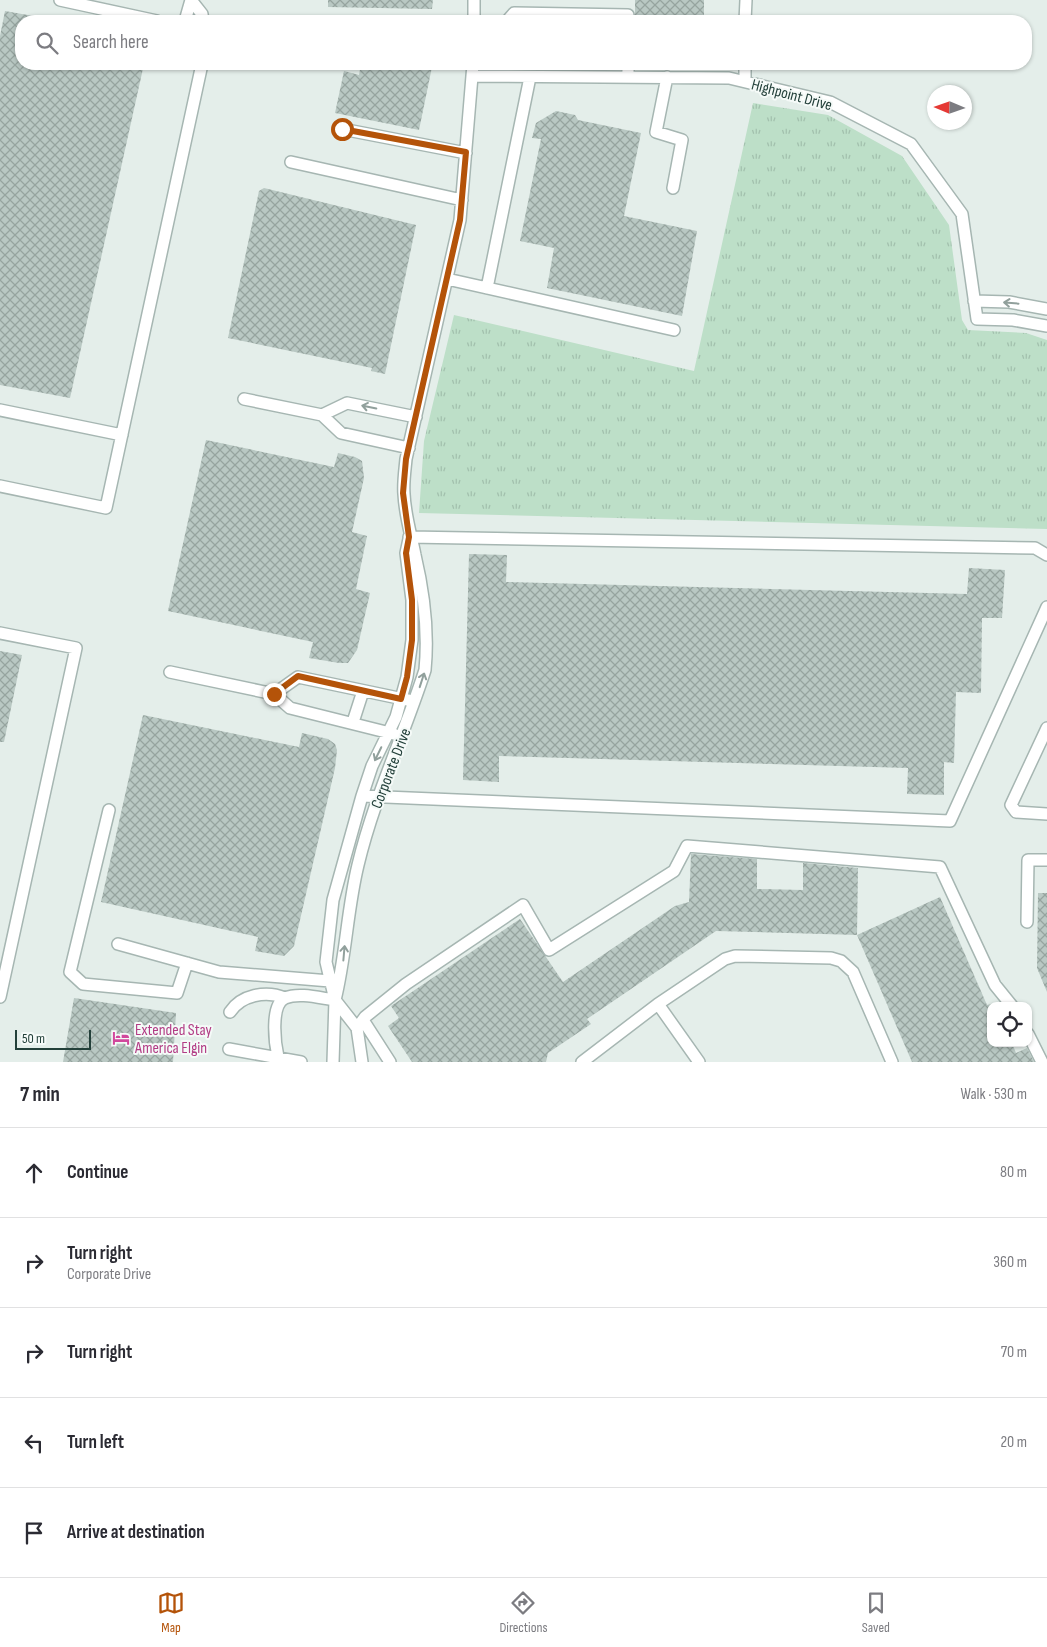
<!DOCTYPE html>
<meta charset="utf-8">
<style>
body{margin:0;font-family:"Sofia Sans Condensed",sans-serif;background:#f7f7f7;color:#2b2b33}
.controls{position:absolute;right:15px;bottom:15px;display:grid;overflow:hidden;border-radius:10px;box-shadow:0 1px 4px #0004}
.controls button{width:45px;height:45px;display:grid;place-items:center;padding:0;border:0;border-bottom:1px solid #e1e1e2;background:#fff;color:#2b2b33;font:25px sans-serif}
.compass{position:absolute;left:927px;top:85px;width:45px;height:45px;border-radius:50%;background:#fff;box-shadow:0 1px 4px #0004;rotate:272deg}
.scale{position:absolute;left:15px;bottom:12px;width:76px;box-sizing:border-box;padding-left:5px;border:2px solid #23403a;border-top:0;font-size:14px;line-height:18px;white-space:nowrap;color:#23403a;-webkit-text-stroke:4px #f5faf8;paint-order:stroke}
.stop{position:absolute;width:15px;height:15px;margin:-11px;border:4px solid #b45309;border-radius:50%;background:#fff}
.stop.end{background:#b45309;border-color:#fff;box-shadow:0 1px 5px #0008}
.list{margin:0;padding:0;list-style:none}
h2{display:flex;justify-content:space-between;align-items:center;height:65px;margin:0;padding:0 20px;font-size:21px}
h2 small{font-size:16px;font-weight:400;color:#7c7c81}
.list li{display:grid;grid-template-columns:32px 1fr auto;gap:15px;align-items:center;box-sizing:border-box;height:90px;padding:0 20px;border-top:1px solid #e1e1e2}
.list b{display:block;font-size:19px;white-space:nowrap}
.list p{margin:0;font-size:16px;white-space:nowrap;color:#7c7c81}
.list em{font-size:16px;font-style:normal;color:#7c7c81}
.icon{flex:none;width:28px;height:28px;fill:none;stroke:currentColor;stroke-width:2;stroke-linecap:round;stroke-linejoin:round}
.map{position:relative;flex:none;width:1047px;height:1062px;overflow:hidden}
.search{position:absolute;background:#fff;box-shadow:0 1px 4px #0004;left:15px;right:15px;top:15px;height:55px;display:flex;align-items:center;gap:12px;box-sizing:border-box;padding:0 18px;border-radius:20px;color:#7c7c81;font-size:19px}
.sheet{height:515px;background:#fff}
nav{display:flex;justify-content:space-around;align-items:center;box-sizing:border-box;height:70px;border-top:1px solid #e1e1e2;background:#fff;font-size:14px;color:#7c7c81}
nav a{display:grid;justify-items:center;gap:2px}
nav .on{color:#b45309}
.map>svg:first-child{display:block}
.grass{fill:url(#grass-tufts)}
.building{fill:url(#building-cross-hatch)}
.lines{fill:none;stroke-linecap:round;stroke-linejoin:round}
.minor-casing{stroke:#a6b6b2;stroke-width:14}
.minor{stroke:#fff;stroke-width:11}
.oneway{stroke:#91a09c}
.route{stroke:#b45309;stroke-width:6}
.labels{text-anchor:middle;stroke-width:4;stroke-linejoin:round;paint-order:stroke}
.street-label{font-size:16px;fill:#23403a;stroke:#f5faf8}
.hotel-label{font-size:16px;fill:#b23c85;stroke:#f5faf8;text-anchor:start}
</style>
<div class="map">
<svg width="1047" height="1062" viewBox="0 0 1047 1062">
<defs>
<pattern id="grass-tufts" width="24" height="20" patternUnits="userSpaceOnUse" patternTransform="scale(1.25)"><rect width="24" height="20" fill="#bddfc8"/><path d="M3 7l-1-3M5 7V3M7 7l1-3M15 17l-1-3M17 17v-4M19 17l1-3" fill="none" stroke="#a2c0ad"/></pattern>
<pattern id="building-cross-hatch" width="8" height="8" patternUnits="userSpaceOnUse" patternTransform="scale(1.25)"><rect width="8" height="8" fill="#b9c8c3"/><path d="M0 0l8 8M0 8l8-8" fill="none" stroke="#96a49f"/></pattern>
</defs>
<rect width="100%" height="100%" fill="#e4eeea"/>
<path class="grass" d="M753 103 828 115 902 156 949 225 962 320 968 330 1026 333 1047 340V529L419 513 424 441 454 315 694 371Z"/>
<path class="building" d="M328 0H433L432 9 328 7Z
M635 0H704V21H635Z
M5 11 39 17 38 21H21V64H144L70 398 0 385V36Z
M361 64H428L432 67 419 130 335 113 344 71 359 75Z
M556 111 575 115 578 120 641 133 624 216 697 231 682 316 547 288 554 248 520 241 541 139 532 138 536 123Z
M264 188 416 225 385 374 371 371 372 368 228 338 259 191Z
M206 440 334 467 338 453 355 457 362 461 364 478 352 532 367 536 356 589 370 593 357 650 348 663H339L309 658 313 642 168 611Z
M469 554 507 555 506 582 967 594 969 568 1005 570 1002 618H982L981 693 956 692 954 763 944 762V795L907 794 908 768 499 756V782L463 780Z
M0 651 22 655 4 742H0Z
M143 715 299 747 302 733 328 739 335 744 337 750 335 768 294 946 284 956 255 951 258 937 101 902Z
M691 854 757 859V889L803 890V863L858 868 857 935 716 931 587 1019 591 1024 548 1053 546 1062H412L388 1026 399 1018 391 1006 520 919 563 982 675 906 689 902Z
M1038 893H1047V992L1037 968Z
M940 897 987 1005 991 1004V1043H1012L1016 1053 1027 1048 1034 1062H912L857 935Z
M74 998 176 1013 173 1062H63Z"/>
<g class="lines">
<g class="minor-casing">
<path id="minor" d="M60 0 157 21
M191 0 202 14 203 21
M185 21 191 0
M474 21V0
M507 21 514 13 628 15V21
M745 21 746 0
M473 76 729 78 830 102 911 144 962 214 977 319 1013 320 1047 326
M628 77V64
M667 77 656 132 682 140 673 188
M745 81V64
M342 129 466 153
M291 162 462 200
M447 279 674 330
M487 288 530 77
M974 301 1009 302 1047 309
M244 399 322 415 341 433 409 448
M0 410 122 435
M322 415 347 403 416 417
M0 486 106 508 202 64
M409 537 1035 548 1047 555
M0 633 76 648 0 997
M170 672 274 694 298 677 408 700
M274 694 290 708 394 734
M353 722 363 691
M1047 728 1011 805 1016 812 1047 814
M362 796 950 821 1047 607
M109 810 70 972 83 984 177 993 187 963
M1027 922 1028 860H1047
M118 944 219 972 330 981
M335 1000C346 956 347 910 358 865 374 798 404 735 425 670 429 630 424 593 415 555 411 534 405 516 404 494 403 483 405 470 406 459L460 220 473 64
M658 1004 699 1062
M230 1012C241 995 266 990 285 998
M363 1020 390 1062
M1028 1034 1042 1062
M229 1049 301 1062
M278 1057C275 1044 270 1005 285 998 299 992 320 998 335 1000L357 1028
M333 1062 335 1000 326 962 333 900 362 796 372 766 396 717 407 677 412 640V600L406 553 409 539
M362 1062 357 1028 365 1017 406 984 523 905 549 950 674 871 687 846 940 867 995 985 1012 1006
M582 1062 658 1004 725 959 735 956 831 958 841 961 853 972 892 1062"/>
</g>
<use href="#minor" class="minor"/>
</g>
<defs><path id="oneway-shaft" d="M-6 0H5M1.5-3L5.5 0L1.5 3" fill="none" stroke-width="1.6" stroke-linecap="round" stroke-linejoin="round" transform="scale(1.25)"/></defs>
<g class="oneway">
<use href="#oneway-shaft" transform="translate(1011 303) rotate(-175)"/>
<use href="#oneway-shaft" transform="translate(369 407) rotate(-168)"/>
<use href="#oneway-shaft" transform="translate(422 680) rotate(-72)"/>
<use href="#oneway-shaft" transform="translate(378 754) rotate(116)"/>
<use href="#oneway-shaft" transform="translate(344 953) rotate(-85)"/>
</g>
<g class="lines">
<path class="route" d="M274 694 298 676 401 699 407 677 412 640V600L406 553 409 537 403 493 406 459 460 220 466 152 342 129"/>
</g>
<defs>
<g id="hotel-bare" transform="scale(1.35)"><path d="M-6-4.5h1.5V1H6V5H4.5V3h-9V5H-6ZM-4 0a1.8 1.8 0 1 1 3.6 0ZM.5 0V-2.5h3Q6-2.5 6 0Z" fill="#d1479c" stroke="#f5faf8" stroke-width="2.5" paint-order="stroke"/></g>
</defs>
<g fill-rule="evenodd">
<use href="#hotel-bare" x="121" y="1038"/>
</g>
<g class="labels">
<g class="street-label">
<text transform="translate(792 94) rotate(15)" y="6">Highpoint Drive</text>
<text transform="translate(390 768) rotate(-69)" y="6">Corporate Drive</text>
</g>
<g class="hotel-label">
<text x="135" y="1035">Extended Stay<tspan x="135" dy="18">America Elgin</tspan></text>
</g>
</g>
</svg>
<div class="controls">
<button><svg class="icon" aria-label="locate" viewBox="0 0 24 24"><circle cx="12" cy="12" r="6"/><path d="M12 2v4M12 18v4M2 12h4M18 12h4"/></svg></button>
</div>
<svg class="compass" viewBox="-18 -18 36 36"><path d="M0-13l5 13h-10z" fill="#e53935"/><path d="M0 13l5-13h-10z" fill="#7c7c81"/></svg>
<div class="scale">50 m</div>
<div class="stop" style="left:342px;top:129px"></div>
<div class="stop end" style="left:274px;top:694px"></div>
<div class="search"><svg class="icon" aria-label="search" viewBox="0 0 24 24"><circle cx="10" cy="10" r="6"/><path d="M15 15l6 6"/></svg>Search here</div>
</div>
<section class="sheet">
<h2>7 min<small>Walk · 530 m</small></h2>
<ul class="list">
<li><svg class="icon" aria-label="ahead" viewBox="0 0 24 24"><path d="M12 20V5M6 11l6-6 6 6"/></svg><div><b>Continue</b></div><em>80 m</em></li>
<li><svg class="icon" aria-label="right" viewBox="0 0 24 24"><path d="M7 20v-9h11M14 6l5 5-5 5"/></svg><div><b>Turn right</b><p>Corporate Drive</p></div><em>360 m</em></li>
<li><svg class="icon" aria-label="right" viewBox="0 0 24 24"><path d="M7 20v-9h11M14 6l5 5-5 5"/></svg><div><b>Turn right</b></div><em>70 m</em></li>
<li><svg class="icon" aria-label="left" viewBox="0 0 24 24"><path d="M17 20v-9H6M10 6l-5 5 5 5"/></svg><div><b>Turn left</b></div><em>20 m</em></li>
<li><svg class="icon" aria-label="arrive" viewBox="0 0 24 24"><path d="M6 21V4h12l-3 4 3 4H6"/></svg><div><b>Arrive at destination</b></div></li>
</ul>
</section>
<nav>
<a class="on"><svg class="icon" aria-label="map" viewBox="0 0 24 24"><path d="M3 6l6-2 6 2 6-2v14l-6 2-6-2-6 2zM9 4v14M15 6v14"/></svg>Map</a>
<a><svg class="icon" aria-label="directions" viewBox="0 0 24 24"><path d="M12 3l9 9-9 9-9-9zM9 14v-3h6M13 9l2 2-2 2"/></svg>Directions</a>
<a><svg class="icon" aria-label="saved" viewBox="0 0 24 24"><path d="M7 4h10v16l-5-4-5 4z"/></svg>Saved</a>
</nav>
